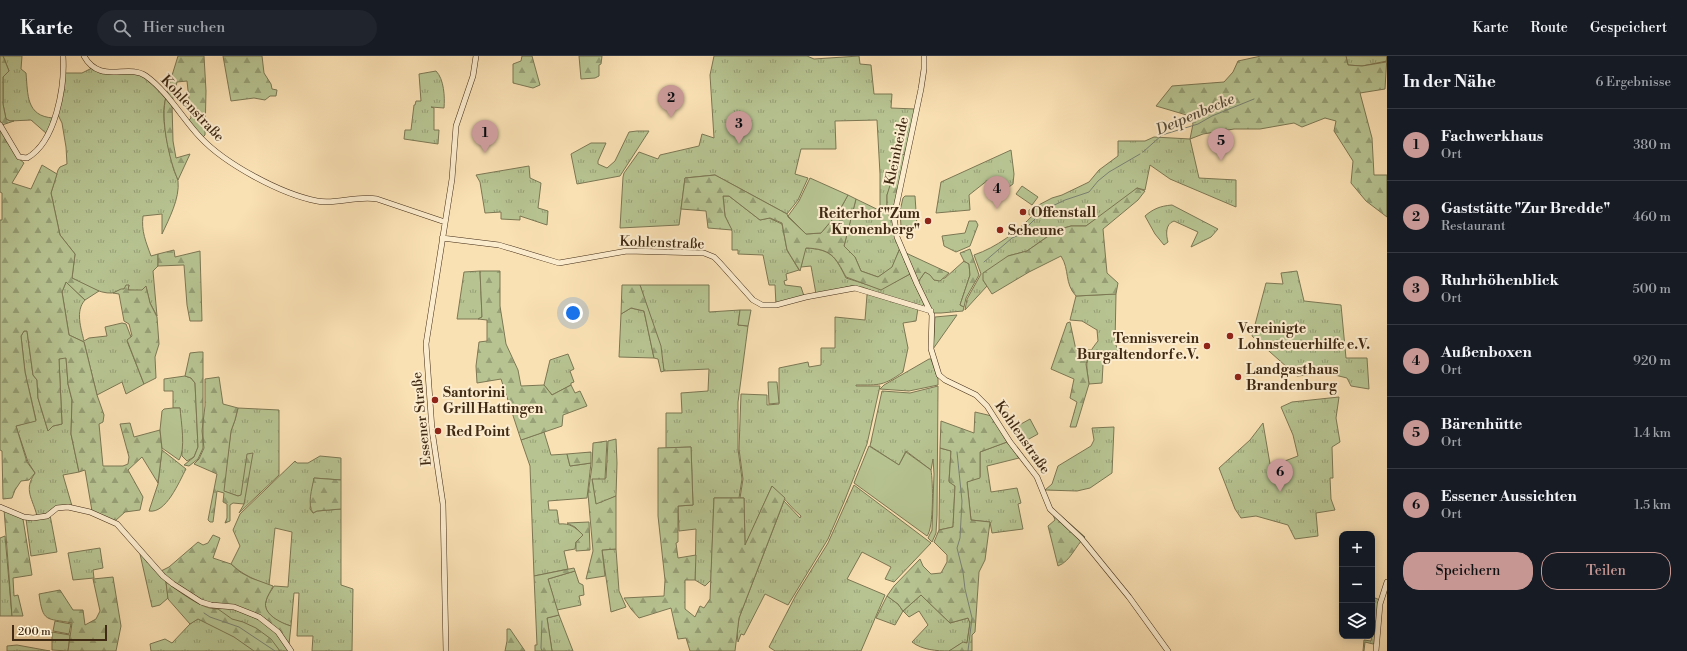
<!DOCTYPE html>
<html lang="de">
<meta charset="utf-8">
<style>
body{margin:0;font-family:"Libre Bodoni",serif;background:#20242c;color:#f1f3f6}
.controls{position:absolute;right:12px;bottom:12px;display:grid;overflow:hidden;border-radius:8px;box-shadow:0 2px 10px #0003}
.controls button{width:36px;height:36px;display:grid;place-items:center;padding:0;border:0;border-bottom:1px solid #363941;background:#171b24;color:#f1f3f6;font:20px sans-serif}
.scale{position:absolute;left:12px;bottom:10px;width:95px;box-sizing:border-box;padding-left:4px;border:2px solid #402a14;border-top:0;font-size:11px;line-height:14px;white-space:nowrap;color:#402a14;-webkit-text-stroke:3px #fcecce;paint-order:stroke}
.you{position:absolute;left:573px;top:257px;width:14px;height:14px;margin:-10px;border:3px solid #fff;border-radius:50%;background:#1a73e8;box-shadow:0 0 0 6px #1a73e833}
.badge{display:grid;place-items:center;width:26px;height:26px;border-radius:50%;background:#c59692;color:#111;font-size:13px;font-weight:700}
.pin{position:absolute;translate:-50% -33px;filter:drop-shadow(0 1px 2px #0008)}
.pin::after{content:'';position:absolute;top:21px;width:14px;height:12px;background:inherit;clip-path:polygon(0 0,100% 0,50% 100%)}
.list{margin:0;padding:0;list-style:none}
h2{display:flex;justify-content:space-between;align-items:center;height:52px;margin:0;padding:0 16px;font-size:17px}
h2 small{font-size:13px;font-weight:400;color:#9ea1a6}
.list li{display:grid;grid-template-columns:26px 1fr auto;gap:12px;align-items:center;box-sizing:border-box;height:72px;padding:0 16px;border-top:1px solid #363941}
.list b{display:block;font-size:15px;white-space:nowrap}
.list p{margin:0;font-size:13px;white-space:nowrap;color:#9ea1a6}
.list em{font-size:13px;font-style:normal;color:#9ea1a6}
.actions{display:flex;gap:8px;padding:12px 16px}
.actions a{flex:1;padding:9px 0;border:1px solid #c59692;border-radius:16px;text-align:center;font-size:14px;color:#c59692}
.actions .main{background:#c59692;color:#111}
.icon{flex:none;width:22px;height:22px;fill:none;stroke:currentColor;stroke-width:2;stroke-linecap:round;stroke-linejoin:round}
.map{position:relative;flex:none;width:1387px;height:595px;overflow:hidden}
header{display:flex;align-items:center;gap:24px;box-sizing:border-box;height:56px;padding:0 20px;background:#171b24;border-bottom:1px solid #363941}
header strong{font-size:19px}
nav{display:flex;gap:22px;margin-inline-start:auto;font-size:14px}
.search{width:280px;height:36px;background:#20242c;display:flex;align-items:center;gap:10px;box-sizing:border-box;padding:0 14px;border-radius:22px;color:#9ea1a6;font-size:15px}
main{display:flex}
aside{flex:1;background:#171b24}
.map>svg:first-child{display:block}
.grass{fill:url(#grass-tufts);stroke:#7c7753}
.forest{fill:url(#forest-firs);stroke:#7c7753}
.garden{fill:#b7c492;stroke:#7c7753}
.lines{fill:none;stroke-linecap:round;stroke-linejoin:round}
.stream{stroke:#7a8275;stroke-width:1}
.secondary-casing{stroke:#402a14;stroke-width:6}
.secondary{stroke:#fcecce;stroke-width:5}
.poi-dot{fill:#8f2418;stroke:#fcecce;stroke-width:1.5}
.labels{text-anchor:middle;stroke-width:4;stroke-linejoin:round;paint-order:stroke}
.street-label{font-size:14px;fill:#402a14;stroke:#fcecce}
.poi-label{font-size:14px;font-weight:bold;fill:#402a14;stroke:#fcecce;text-anchor:start}
.water-label{font-size:15px;font-style:italic;fill:#584e3c;stroke:#fcecce}
</style>
<header>
<strong>Karte</strong>
<div class="search"><svg class="icon" aria-label="search" viewBox="0 0 24 24"><circle cx="10" cy="10" r="6"/><path d="M15 15l6 6"/></svg>Hier suchen</div>
<nav><a>Karte</a><a>Route</a><a>Gespeichert</a></nav>
</header>
<main>
<div class="map">
<svg width="1387" height="595" viewBox="0 0 1387 595">
<defs>
<pattern id="grass-tufts" width="24" height="20" patternUnits="userSpaceOnUse"><rect width="24" height="20" fill="#b7c492"/><path d="M3 7l-1-3M5 7V3M7 7l1-3M15 17l-1-3M17 17v-4M19 17l1-3" fill="none" stroke="#969f76"/></pattern>
<pattern id="forest-firs" width="22" height="20" patternUnits="userSpaceOnUse"><rect width="22" height="20" fill="#b7c492"/><path d="M5 1l3.5 6h-7zM16 11l3.5 6h-7z" fill="#969f76"/></pattern>
</defs>
<rect width="100%" height="100%" fill="#fae1b4"/>
<filter id="stains"><feTurbulence type="fractalNoise" baseFrequency=".005" numOctaves="4"/><feColorMatrix values="0 0 0 0 .2 0 0 0 0 .09 0 0 0 0 .02 0 0 0 .5 -.17"/></filter>
<radialGradient id="worn" r=".72"><stop offset=".6" stop-color="#630" stop-opacity="0"/><stop offset="1" stop-color="#630" stop-opacity=".3"/></radialGradient>
<path class="grass" d="M3 0H22L21 13 26 17C28 39 26 60 53 62L47 78 31 64 10 65 6 63 3 48V21L9 15Z
M714 0H807L814 3 859 0 860 8 871 9 874 38H892L891 52 915 53 905 98 892 126 887 139V156L880 153V118L877 64 835 65 836 93H801L795 118 808 122 798 144 787 158 715 119 685 122 679 169 620 172 623 121 624 117 639 96 658 103 660 99 699 90 702 78 714 82 710 19Z
M1346 0H1387V5L1362 10 1348 9Z
M92 12 142 18 166 41C160 62 168 90 173 111 174 116 177 120 178 125 180 142 169 163 162 178V158L143 160C141 175 146 186 151 200L158 198V210L153 215 157 260 150 247 146 231 142 235 128 234 129 229 124 233C120 233 116 237 112 237 99 238 84 228 72 222L75 198 60 179 51 137 58 114 60 111 67 108 66 91 62 67 57 57 64 17H82Z
M436 15C444 23 445 41 444 52L431 51 434 52V74H439L438 88 404 83 405 74H411L414 49H415L416 45H421L419 18Z
M637 75H649L620 120 577 128 571 98 591 87H606L598 105V108L607 112 615 105 629 76Z
M1154 81 1190 83 1199 122 1236 124V151L1170 123 1150 109 1145 134 1137 132 1118 148 1086 170H1071L1057 174 1027 195 1008 200 983 224 987 230 965 254 967 243 981 218 974 199C997 191 1017 176 1034 158L1029 159V154L1052 142 1062 139 1089 126 1099 114 1118 100V85H1145Z
M1011 94 1014 118 1013 128 1006 133V128L997 127V130L988 124 969 139 970 154 936 157 941 126Z
M529 110 530 122 541 127 538 152 548 155 547 169 520 160V164L501 163V156L485 157 480 126 476 119Z
M723 140H729L760 164 769 162 782 168 787 194 799 214 786 218 787 224 784 225 785 229 801 231 804 240 776 249 775 229H769L763 199 738 198V194H732V175L725 160Z
M856 143 893 161 900 192 892 212 878 221 861 215 855 201 844 190Z
M1172 149 1218 173 1211 181 1191 191 1198 176 1174 165C1165 168 1166 179 1168 186L1164 189 1155 178 1145 160C1153 153 1160 150 1172 149Z
M969 165H976L978 169 970 190 956 196 944 190 942 180 965 177Z
M805 192C831 193 835 200 846 222L881 233 910 218 924 248 922 250 881 238 862 231 851 230 816 238 811 210 801 211Z
M964 205 969 208 970 219 960 249 964 251 963 255 941 257H933L918 226 925 216 930 218 934 224 945 222Z
M480 215 482 261 478 263H457L464 216Z
M1297 215 1304 245 1341 249 1346 302H1367L1369 333 1351 330 1347 322 1327 317 1297 320 1252 280 1266 227 1283 228 1281 217Z
M66 226 85 244C75 255 81 272 84 285L89 282 107 280 105 271 122 267 126 268 131 281 127 285 144 328 126 338 122 326 97 339 84 286 69 279 62 236Z
M640 229H709V256L740 254 738 269 748 270 738 346V393L742 423 739 442H714L711 524 705 530 695 524 696 473 679 475 678 450 693 449 691 391 666 392V357H682L681 337 708 335 709 313 664 315 660 290Z
M871 238 918 252 916 265 903 267 908 292 903 316C883 330 880 329 856 329V330H880L867 388 844 446 828 483 788 549 765 538 744 579 741 578 738 586 737 576 739 562 784 445 800 462 801 460C790 451 783 440 772 430L745 490 744 442H740L743 423 739 393 741 338 767 339V349L779 348V312L808 306 809 311 821 309V292H835V261L865 264 867 239Z
M1116 238 1115 287 1120 298 1103 309 1102 327 1089 328C1086 307 1084 302 1098 285L1097 274 1082 265 1070 264 1076 240Z
M631 252 644 255 654 302 619 301 621 258Z
M24 275H27L33 319 37 324 38 342 48 375 53 370 62 368 59 303 66 301 68 328 72 344 71 378 79 416 63 419 72 450 37 460C33 443 23 434 35 417L28 406 16 370 36 364 25 316 21 280Z
M568 298 574 313 570 315 574 326 571 327V329L552 339 544 329 550 304Z
M929 303H931L938 323V329L909 335 880 333 884 329Z
M185 320 191 322 195 327 198 391 194 401 187 405 182 400 180 352H173V335H164V323Z
M938 330 937 459 936 477 932 486 928 482 932 474 934 418 933 403 931 414 906 395 899 409 870 390 882 335 910 337Z
M1339 341 1336 362 1340 386 1332 391 1333 422H1330L1331 443 1335 454 1316 457 1318 480 1295 483 1288 469 1256 460 1241 462 1235 453 1219 412 1250 384 1263 367 1270 408H1277L1298 400 1293 379 1281 351 1292 346Z
M238 352 279 354V419L239 457 244 448 241 439 238 440 223 435 231 375 235 364Z
M1114 371 1112 417 1090 432 1077 435 1045 434 1052 428 1058 410 1091 390 1094 384 1092 372Z
M544 376 551 399 567 398 570 410 591 407 587 442 548 445 549 454H557L559 468C570 467 575 471 583 479L576 486 575 493 564 495 568 513 534 520 530 410 521 384Z
M616 383 617 407 616 440 596 449 592 422H606L608 385Z
M1007 386 1019 402 987 410 991 436 1017 432 1021 447 1018 448 1023 473 992 477 990 466 971 464 967 426 980 421V396Z
M940 392 951 395 949 425 955 430 953 471 939 474Z
M162 394 186 413C179 426 166 458 149 455L158 428Z
M320 400 341 402V424L314 422 310 453 313 457 317 455 341 453V529L353 533 352 595H312L313 580H297L299 537H294L291 570C280 567 262 558 266 545 267 540 271 535 274 530L288 531 292 476 275 472 269 529C255 524 243 519 231 508L240 490 233 474 240 458 295 405 297 407H308Z
M854 429 931 487 894 526 885 523 891 511 862 496 847 523 885 539 861 595H775L769 591 796 539 828 487Z
M50 459 57 496 31 500 26 463Z
M5 480 12 560H0V482Z
M100 492 103 512 93 514 94 522 73 524 68 497Z
M616 493 619 535 626 551 611 556 602 494Z
M140 498H142L166 526 168 542 160 549 152 551Z
M575 515 579 527 583 529 584 539 579 540 581 549 557 554 548 523Z
M921 539 950 567 968 562 970 567 967 587C959 586 955 593 949 595 937 595 922 594 912 586L928 569 919 555 909 561 903 555 895 569 876 562 887 540 898 548 903 555Z
M1375 542 1380 544 1377 586 1373 588 1365 586 1364 595H1363L1364 584 1371 585 1372 580V548Z
M232 552 262 565 275 576 289 595H151L150 588 165 583 172 587 190 568 212 553Z
M559 559 573 595H552L547 562Z
M52 576 70 579 68 595 52 594Z
M17 589 50 595H7V590Z"/>
<path class="forest" d="M0 0H3L9 15 3 21V48L6 63 10 65H14L2 69 0 64Z
M178 0H204L206 35 205 79 202 82 188 65 191 62 187 25 177 26 172 46 166 39Z
M223 0H262L264 17 271 28 272 33 277 34 276 40H270L265 44 254 42 231 45Z
M522 0H532L540 29 533 32 513 27V8L521 5Z
M579 0H602L601 8 599 9V20L595 22 581 23Z
M1261 0H1346L1348 9 1362 10 1386 6 1387 0 1385 33 1360 37 1372 82 1374 119H1387V161L1366 145 1351 127 1353 105 1334 75 1336 65 1325 62 1302 71 1294 67 1260 73H1234L1203 78 1190 83 1193 68 1190 60 1156 50 1172 30 1224 26 1233 16 1238 5Z
M166 41 172 48 173 85 176 102 190 98 178 124C169 104 160 62 166 41Z
M0 67 17 101 24 107 12 127 31 133 42 109 57 118 51 137 60 179 75 198 72 222 99 235 85 244 66 226 62 236 69 279 84 286 97 339 104 359 103 366 99 368 103 410H123L128 408 129 401 120 368 130 367 134 381 160 374 162 394 158 427 142 401 128 414 143 441 140 454 125 456 115 465 92 455 85 414 79 416 71 378 72 344 68 328 66 302 59 303 62 368 53 370 48 375 38 342 37 324 33 319 27 275H24L21 280 25 316 36 365 16 370 27 406 35 417 29 424 21 425 15 434 12 442 3 443 2 395 0 394V164H2V137L0 136Z
M905 98 893 159 887 156V139L899 100Z
M715 119 787 158 788 161 806 178 821 177 838 157 848 139 856 143 844 190 855 201 861 215 878 221 892 211 900 192 910 218 881 234 846 221C835 200 831 193 806 192L800 215 787 194 782 167 770 162 760 164 729 140H723L725 160 732 174 708 172 706 155 681 153 685 122Z
M1137 132 1145 135 1138 144 1103 173 1107 217 1118 227 1116 238 1076 240C1064 227 1070 214 1061 200L1029 216 992 238 983 224V217L1008 200 1027 195 1057 174 1071 170H1086Z
M970 193 979 219 966 242 964 251 960 249 970 219 969 208 964 205 960 197Z
M174 194 175 201 200 195 202 265H190L187 249 184 209 158 210V198Z
M906 197 949 217 940 225 934 224 930 219 925 216 918 226Z
M480 215H500V250L506 288 518 314 521 330 544 329 552 339 571 329 575 337 580 335 587 350 563 359 562 370 521 384 501 323 477 327 476 310 479 286 487 285V264L478 263 482 261Z
M126 229H129L128 234H142L146 230 150 247 157 261 159 288 155 301 156 322 144 328 127 284 132 280 129 268 124 265 119 238 113 237 121 233H124Z
M622 229H640L661 290 664 315 661 316 658 303 654 302 644 255 631 252 621 258Z
M1070 266 1076 294H1091L1086 308 1089 328 1076 371H1070L1077 346 1070 342 1074 323 1051 313 1067 267Z
M199 296H203V392L198 403 189 410 184 409 194 401 198 391 195 327 191 322 185 320 190 297Z
M219 321 223 348 238 352 235 364 231 375 224 435 238 440 241 439 247 398 253 397 244 448 233 447 230 449V465L225 467 227 462V448L223 446 224 437 217 435 213 466H210L208 464 217 418 194 408 199 403 204 392 202 375 205 350V323Z
M975 356 992 360 1007 386 980 396V422L967 426 971 464 990 466 985 504 979 516 975 576 972 579V595H949L963 586 967 587 970 567 968 562 950 567 921 539 903 555 898 548 887 540 894 530 920 503 923 510 931 518 941 517 947 506V499L934 486 939 474 953 471 955 430 949 426 951 395 940 392 941 365 974 377Z
M607 385 605 423H592L596 448 616 440V493L602 494 605 520 586 523 593 495 588 438 592 410 593 387Z
M691 391 693 449 678 450V486L676 487 678 502 696 499 695 524H685V553L695 561 700 550 704 552 710 543 714 442H744L745 489 772 430 785 442 739 562 735 595H690L686 582 678 583 671 552 639 562 631 553 624 542 664 540 665 524 658 460V392Z
M591 396V407L570 410 567 398Z
M314 422 341 424V453L317 455 313 457C307 448 312 433 314 422Z
M1050 450 1085 481C1075 490 1071 505 1058 510L1048 470 1055 464Z
M4 453 23 463 32 519 13 522 14 540 18 539 23 560H12Z
M589 466 590 494 576 495V486L583 479 575 471 567 467Z
M213 479 220 482 213 502 231 508 240 516 251 522 273 530C271 535 267 540 266 545 262 558 281 567 291 570L289 588C279 574 266 559 249 555 236 552 222 552 210 547 191 540 176 529 161 515L169 511 198 486 203 489 208 487Z
M574 512 575 515 548 523 559 559 547 562 552 595H535V589H537L534 520Z
M113 521 121 570 116 595H68L72 567C46 562 43 567 39 538L60 534 73 554H83L85 569 96 563 100 555 93 523Z
M166 526C179 535 202 554 218 553L232 563 243 566 256 572 271 583 280 595H254L234 581 198 563 190 568 168 543Z
M507 573H510L525 595H505L507 585Z"/>
<path class="garden" d="M810 122 848 139 838 157 821 177 806 178 788 160 799 145Z
M1022 130 1038 141 1032 149 1016 138Z
M905 140H915L917 170H901L900 155 903 142Z
M740 254H751L748 270 738 269Z
M957 259 933 293 935 261Z
M768 326H777L779 347 769 348Z
M173 352H180C181 365 186 394 179 404L162 392 160 374 162 355 164 353Z
M1030 363 1038 378 1020 388 1012 373Z
M869 390 899 409 906 396 931 414C933 425 934 472 927 480L854 427Z
M55 565 71 568 69 578 53 575Z"/>
<g class="lines">
<path class="stream" d="M1143 96 1162 79 1198 68 1212 60 1254 43
M984 206 1012 182 1019 179 1044 154 1065 144 1089 136 1098 125 1109 116 1140 98
M957 396 962 445 960 482 957 492 963 516 965 533 972 562 968 595
M204 557 210 561 239 571 275 595
M542 565 541 592 542 595"/>
<g class="secondary-casing">
<path id="secondary" d="M84 0C100 29 128 7 146 20 168 36 182 62 200 81 225 108 281 138 317 145 336 149 357 139 377 143L445 166
M924 0V13L921 33 894 161 897 181 917 228 932 259 931 293 939 319 945 324 976 339 987 350 1010 386 1037 421 1050 453 1081 482 1129 541 1168 595
M0 69 19 101 27 102C56 86 65 30 63 0
M442 182 499 189 559 207 627 195 704 197 714 201 719 206 753 244 762 249H776L806 241 855 232 931 255
M0 451 24 461 33 462 47 460 57 452 68 451 90 456 117 468 163 520 173 528 201 546 211 549 234 551 259 561 278 576 291 595
M446 595 443 448 432 374 426 288 452 123 456 70 473 20 476 0
M1376 595 1380 548 1387 526"/>
</g>
<use href="#secondary" class="secondary"/>
</g>
<g class="poi-dot">
<circle cx="1023" cy="156" r="4"/>
<circle cx="928" cy="165" r="4"/>
<circle cx="1000" cy="174" r="4"/>
<circle cx="1230" cy="280" r="4"/>
<circle cx="1207" cy="290" r="4"/>
<circle cx="1238" cy="321" r="4"/>
<circle cx="435" cy="344" r="4"/>
<circle cx="438" cy="375" r="4"/>
</g>
<g class="labels">
<g class="street-label">
<text transform="translate(193 52) rotate(47)" y="5">Kohlenstraße</text>
<text transform="translate(896 95) rotate(-78)" y="5">Kleinheide</text>
<text transform="translate(662 186) rotate(2)" y="5">Kohlenstraße</text>
<text transform="translate(421 363) rotate(-96)" y="5">Essener Straße</text>
<text transform="translate(1023 381) rotate(55)" y="5">Kohlenstraße</text>
</g>
<g class="poi-label">
<text x="1031" y="161">Offenstall</text>
<text x="920" y="162" text-anchor="end">Reiterhof "Zum<tspan x="920" dy="16">Kronenberg"</tspan></text>
<text x="1008" y="179">Scheune</text>
<text x="1238" y="277">Vereinigte<tspan x="1238" dy="16">Lohnsteuerhilfe e.V.</tspan></text>
<text x="1199" y="287" text-anchor="end">Tennisverein<tspan x="1199" dy="16">Burgaltendorf e.V.</tspan></text>
<text x="1246" y="318">Landgasthaus<tspan x="1246" dy="16">Brandenburg</tspan></text>
<text x="443" y="341">Santorini<tspan x="443" dy="16">Grill Hattingen</tspan></text>
<text x="446" y="380">Red Point</text>
</g>
<g class="water-label">
<text transform="translate(1195 58) rotate(-23)" y="5">Deipenbecke</text>
</g>
</g>
<rect width="100%" height="100%" filter="url(#stains)"/>
<rect width="100%" height="100%" fill="url(#worn)"/>
</svg>
<div class="controls">
<button>+</button>
<button>−</button>
<button><svg class="icon" aria-label="layers" viewBox="0 0 24 24"><path d="M12 4l9 5-9 5-9-5zM3 14l9 5 9-5"/></svg></button>
</div>
<div class="scale">200 m</div>
<div class="you"></div>
<div class="pin badge" style="left:485px;top:97px">1</div>
<div class="pin badge" style="left:671px;top:62px">2</div>
<div class="pin badge" style="left:739px;top:88px">3</div>
<div class="pin badge" style="left:997px;top:153px">4</div>
<div class="pin badge" style="left:1221px;top:105px">5</div>
<div class="pin badge" style="left:1280px;top:436px">6</div>
</div>
<aside>
<h2>In der Nähe<small>6 Ergebnisse</small></h2>
<ul class="list">
<li><span class="badge">1</span><div><b>Fachwerkhaus</b><p>Ort</p></div><em>380 m</em></li>
<li><span class="badge">2</span><div><b>Gaststätte &quot;Zur Bredde&quot;</b><p>Restaurant</p></div><em>460 m</em></li>
<li><span class="badge">3</span><div><b>Ruhrhöhenblick</b><p>Ort</p></div><em>500 m</em></li>
<li><span class="badge">4</span><div><b>Außenboxen</b><p>Ort</p></div><em>920 m</em></li>
<li><span class="badge">5</span><div><b>Bärenhütte</b><p>Ort</p></div><em>1.4 km</em></li>
<li><span class="badge">6</span><div><b>Essener Aussichten</b><p>Ort</p></div><em>1.5 km</em></li>
</ul>
<div class="actions"><a class="main">Speichern</a><a>Teilen</a></div>
</aside>
</main>
